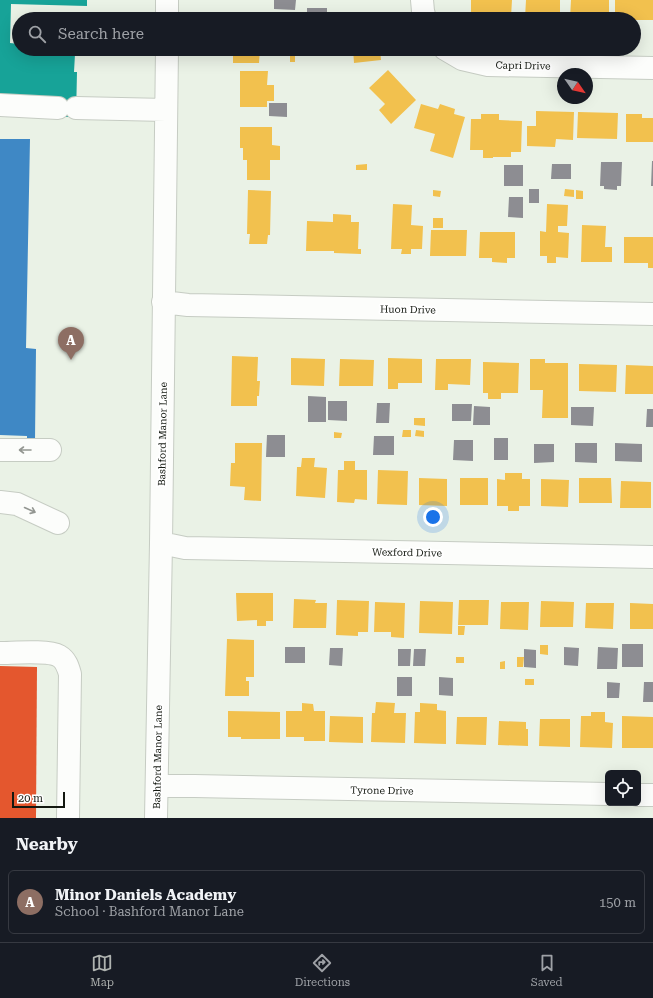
<!DOCTYPE html>
<meta charset="utf-8">
<style>
body{margin:0;font-family:"Roboto Serif",serif;background:#20242c;color:#f1f3f6}
.controls{position:absolute;right:12px;bottom:12px;display:grid;overflow:hidden;border-radius:6px;box-shadow:0 4px 16px #0002}
.controls button{width:36px;height:36px;display:grid;place-items:center;padding:0;border:0;border-bottom:1px solid #363941;background:#171b24;color:#f1f3f6;font:20px sans-serif}
.compass{position:absolute;left:557px;top:68px;width:36px;height:36px;border-radius:50%;background:#171b24;box-shadow:0 4px 16px #0002;rotate:124deg}
.scale{position:absolute;left:12px;bottom:10px;width:53px;box-sizing:border-box;padding-left:4px;border:2px solid #131810;border-top:0;font-size:11px;line-height:14px;white-space:nowrap;color:#131810;-webkit-text-stroke:3px #fff;paint-order:stroke}
.you{position:absolute;left:433px;top:517px;width:14px;height:14px;margin:-10px;border:3px solid #fff;border-radius:50%;background:#1a73e8;box-shadow:0 0 0 6px #1a73e833}
.badge{display:grid;place-items:center;width:26px;height:26px;border-radius:50%;background:#afb3b0;color:#fff;font-size:13px;font-weight:700}
.pin{position:absolute;translate:-50% -33px;filter:drop-shadow(0 1px 2px #0008)}
.pin::after{content:'';position:absolute;top:21px;width:14px;height:12px;background:inherit;clip-path:polygon(0 0,100% 0,50% 100%)}
.list{margin:0;padding:0;list-style:none}
h2{display:flex;justify-content:space-between;align-items:center;height:52px;margin:0;padding:0 16px;font-size:17px}
h2 small{font-size:13px;font-weight:400;color:#9ea1a6}
.list li{display:grid;grid-template-columns:26px 1fr auto;gap:12px;align-items:center;box-sizing:border-box;height:64px;margin:0 8px 8px;padding:0 8px;border:1px solid #363941;border-radius:6px}
.list b{display:block;font-size:15px;white-space:nowrap}
.list p{margin:0;font-size:13px;white-space:nowrap;color:#9ea1a6}
.list em{font-size:13px;font-style:normal;color:#9ea1a6}
.icon{flex:none;width:22px;height:22px;fill:none;stroke:currentColor;stroke-width:2;stroke-linecap:round;stroke-linejoin:round}
.map{position:relative;flex:none;width:653px;height:818px;overflow:hidden}
.search{position:absolute;background:#171b24;box-shadow:0 4px 16px #0002;left:12px;right:12px;top:12px;height:44px;display:flex;align-items:center;gap:10px;box-sizing:border-box;padding:0 14px;border-radius:22px;color:#9ea1a6;font-size:15px}
.sheet{height:124px;background:#171b24}
nav{display:flex;justify-content:space-around;align-items:center;box-sizing:border-box;height:56px;border-top:1px solid #363941;background:#171b24;font-size:11px;color:#9ea1a6}
nav a{display:grid;justify-items:center;gap:2px}
nav .on{color:#afb3b0}
.map>svg:first-child{display:block}
.homes{fill:#f2c14e}
.shops{fill:#e4572e}
.schools{fill:#3f88c5}
.public{fill:#17a398}
.industry{fill:#8d8d92}
.lines{fill:none;stroke-linecap:round;stroke-linejoin:round}
.minor-casing{stroke:#c6ccc3;stroke-width:24}
.minor{stroke:#fcfdfb;stroke-width:22}
.oneway{stroke:#939691}
.labels{text-anchor:middle;stroke-width:4;stroke-linejoin:round;paint-order:stroke}
.street-label{font-size:10px;fill:#131810;stroke:#fff}
</style>
<div class="map">
<svg width="653" height="818" viewBox="0 0 653 818">
<rect width="100%" height="100%" fill="#eaf2e6"/>
<path class="homes" d="M471 0H512L511 17 487 16V15L471 14Z
M526 0H560V19L525 18Z
M571 0H609V19H570Z
M615 0H653V20H634L632 18H615Z
M233 14H260V19H233Z
M233 49H260L259 63H233Z
M353 49H380L381 60 354 63Z
M290 55H295V62H290Z
M388 70 416 100 391 124 379 110 385 104 369 88Z
M240 71H268L267 85H274V101H267V107H240Z
M421 104 438 109 440 104 455 109 454 114 465 117 453 158 430 151 435 134 414 128Z
M536 111 574 112 573 140 556 139 555 147 527 146V126H536Z
M578 112 618 113 617 139 577 138Z
M481 114H499V120L522 121 521 152H511V157H493V158H483V150H470L471 119H481Z
M626 114H642V118H653V142H626Z
M240 127H272V145L280 146V160H270V180H247V160H243V148H240Z
M367 164V170H356V165Z
M565 189 574 190V197L564 196Z
M248 190 271 191 270 235H268L267 244H249L250 234H247Z
M433 190 441 191 440 197 433 196Z
M576 190 583 191V199H576Z
M393 204 412 205 411 225 423 226 422 249H411V254H401L402 249H391Z
M547 204 568 205 567 226H558V232L569 233 568 258 556 257V263H547V256H540V231L546 232Z
M333 214 351 215V222H359L358 249H361V254L334 253V251H306L307 221 333 222Z
M433 218H443V228H433Z
M582 225 606 226 605 247H612V262H581Z
M431 230H467L466 256H430Z
M480 232H515V258H507V263L492 262V258H479Z
M624 237H653V268H648V263H624Z
M232 356 258 357 257 381H260L259 396H257V406H231Z
M291 358 325 359 324 386 291 385Z
M388 358 422 359V383H398V389H388Z
M340 359 374 360 373 386H339Z
M436 359H471L470 385 448 384V390H435Z
M530 359H545V363H568V418H542L543 390H530Z
M483 362 519 363 518 393H501V399H488V393H483Z
M579 364 617 365 616 392 579 391Z
M626 365 653 366V394H625Z
M414 418H425V426L414 425Z
M403 430H411V437H402Z
M416 430 424 431V437L415 436Z
M334 432 342 433 341 438H334Z
M235 443H262L261 501 244 500 245 487 230 486 231 463H235Z
M302 458H315L314 467 327 468 325 498 296 496 297 467H301Z
M344 461H355V470H367V500L355 499 354 503 337 502 338 470H344Z
M378 470 408 471 407 505 377 504Z
M505 473H522V479H530V506H519V511H508V506H497V479L505 480Z
M419 478 447 479V506L419 505Z
M460 478H488V505H460Z
M579 478H611L612 503H579Z
M541 479 569 480 568 507 541 506Z
M621 481 651 482V508H620Z
M236 593H273V621H266V626H257V620L237 621Z
M294 599 316 600 315 603H327L326 628H293Z
M337 600 369 601 368 632H358V636L336 635Z
M459 600H489L488 625H458Z
M420 601 453 602 452 634 419 633Z
M541 601 574 602 573 627H540Z
M375 602 405 603 404 638 391 637V632H374Z
M501 602H529L528 630 500 629Z
M586 603H614L613 629 585 628Z
M630 603 653 604V629H630Z
M458 626H465L464 635H458Z
M227 639 254 640V677H246V681H249V696H225Z
M540 645H548V655L540 654Z
M456 657H464V663H456Z
M517 657H524L523 667H517Z
M505 661V669H500V662Z
M525 679H534V685H525Z
M376 702 395 703 394 713H406L405 743 371 742 372 713H375Z
M302 703 313 704 314 711H325V741H304V737H286V711H302Z
M420 703 437 704V710L446 711V744L414 743 415 712H420Z
M228 711 280 712V739H241V737H228Z
M591 712H605V722L613 723 612 748 580 747 581 716H591Z
M330 716 363 717V743L329 742Z
M622 716 653 717V748H622Z
M457 717H487L486 745 456 744Z
M540 719H570V747L539 746Z
M499 721 526 722V729H528V746L498 745Z"/>
<path class="shops" d="M0 666 37 667 36 818H0Z"/>
<path class="schools" d="M0 139H30L26 348 36 349 35 440H27V436L0 435Z"/>
<path class="public" d="M0 0H87V6L11 4 10 43 19 44V49H66L65 54H75L74 72H77L76 117H58L59 97 0 95Z"/>
<path class="industry" d="M274 0H296L295 10 274 9Z
M307 8H327V19H307Z
M269 103H287V117L269 116Z
M652 161H653V186H651Z
M601 162H622L621 186H617V190L604 189V186H600Z
M552 164H571V179H551Z
M504 165H523V186H504Z
M529 189H539V203H529Z
M509 197H523V218L508 217Z
M308 396 326 397V422H308Z
M328 401H347V421L328 420Z
M377 403H390L389 423H376Z
M452 404H472L471 421H452Z
M474 406 490 407V425H473Z
M571 407H594L593 426 571 425Z
M647 409H653V427H646Z
M267 435H285V457H266Z
M374 436H394V455H373Z
M494 438H508V460H494Z
M454 440H473V461L453 460Z
M575 443H597V463L575 462Z
M615 443 642 444V462L615 461Z
M534 444H554V462L534 463Z
M622 644H643V667H622Z
M285 647H305V663H285Z
M564 647 579 648 578 666 564 665Z
M598 647 618 648 617 669H597Z
M330 648H343L342 666 329 665Z
M398 649H411L410 666H398Z
M414 649H426L425 666H413Z
M524 649 536 650V668L524 667Z
M397 677H412V696H397Z
M439 677 453 678V696L439 695Z
M607 682 620 683 619 698H607Z
M644 682H653V702H643Z"/>
<g class="lines">
<g class="minor-casing">
<path id="minor" d="M422 0 423 11 425 19
M167 19V0
M445 49 462 59 488 65 653 68
M0 105 58 108
M76 108 166 110
M163 302 188 305 653 314
M0 450H50
M0 502 17 504 58 523
M161 543 185 548 653 557
M0 653C13 653 48 650 59 656 66 660 68 667 70 674L68 818
M157 786H194L608 794
M638 795H653
M156 818 161 543 167 49"/>
</g>
<use href="#minor" class="minor"/>
</g>
<defs><path id="oneway-shaft" d="M-6 0H5M1.5-3L5.5 0L1.5 3" fill="none" stroke-width="1.6" stroke-linecap="round" stroke-linejoin="round"/></defs>
<g class="oneway">
<use href="#oneway-shaft" transform="translate(25 450) rotate(180)"/>
<use href="#oneway-shaft" transform="translate(30 510) rotate(24)"/>
</g>
<g class="labels">
<g class="street-label">
<text transform="translate(523 65) rotate(1)" y="4">Capri Drive</text>
<text transform="translate(408 309) rotate(1)" y="4">Huon Drive</text>
<text transform="translate(162 434) rotate(-89)" y="4">Bashford Manor Lane</text>
<text transform="translate(407 552) rotate(1)" y="4">Wexford Drive</text>
<text transform="translate(157 757) rotate(-89)" y="4">Bashford Manor Lane</text>
<text transform="translate(382 790) rotate(1)" y="4">Tyrone Drive</text>
</g>
</g>
</svg>
<div class="controls">
<button><svg class="icon" aria-label="locate" viewBox="0 0 24 24"><circle cx="12" cy="12" r="6"/><path d="M12 2v4M12 18v4M2 12h4M18 12h4"/></svg></button>
</div>
<svg class="compass" viewBox="-18 -18 36 36"><path d="M0-13l5 13h-10z" fill="#e53935"/><path d="M0 13l5-13h-10z" fill="#9ea1a6"/></svg>
<div class="scale">20 m</div>
<div class="you"></div>
<div class="pin badge" style="left:71px;top:360px;background:#8d6e63">A</div>
<div class="search"><svg class="icon" aria-label="search" viewBox="0 0 24 24"><circle cx="10" cy="10" r="6"/><path d="M15 15l6 6"/></svg>Search here</div>
</div>
<section class="sheet">
<h2>Nearby<small></small></h2>
<ul class="list">
<li><span class="badge" style="background:#8d6e63">A</span><div><b>Minor Daniels Academy</b><p>School · Bashford Manor Lane</p></div><em>150 m</em></li>
</ul>
</section>
<nav>
<a class="on"><svg class="icon" aria-label="map" viewBox="0 0 24 24"><path d="M3 6l6-2 6 2 6-2v14l-6 2-6-2-6 2zM9 4v14M15 6v14"/></svg>Map</a>
<a><svg class="icon" aria-label="directions" viewBox="0 0 24 24"><path d="M12 3l9 9-9 9-9-9zM9 14v-3h6M13 9l2 2-2 2"/></svg>Directions</a>
<a><svg class="icon" aria-label="saved" viewBox="0 0 24 24"><path d="M7 4h10v16l-5-4-5 4z"/></svg>Saved</a>
</nav>
